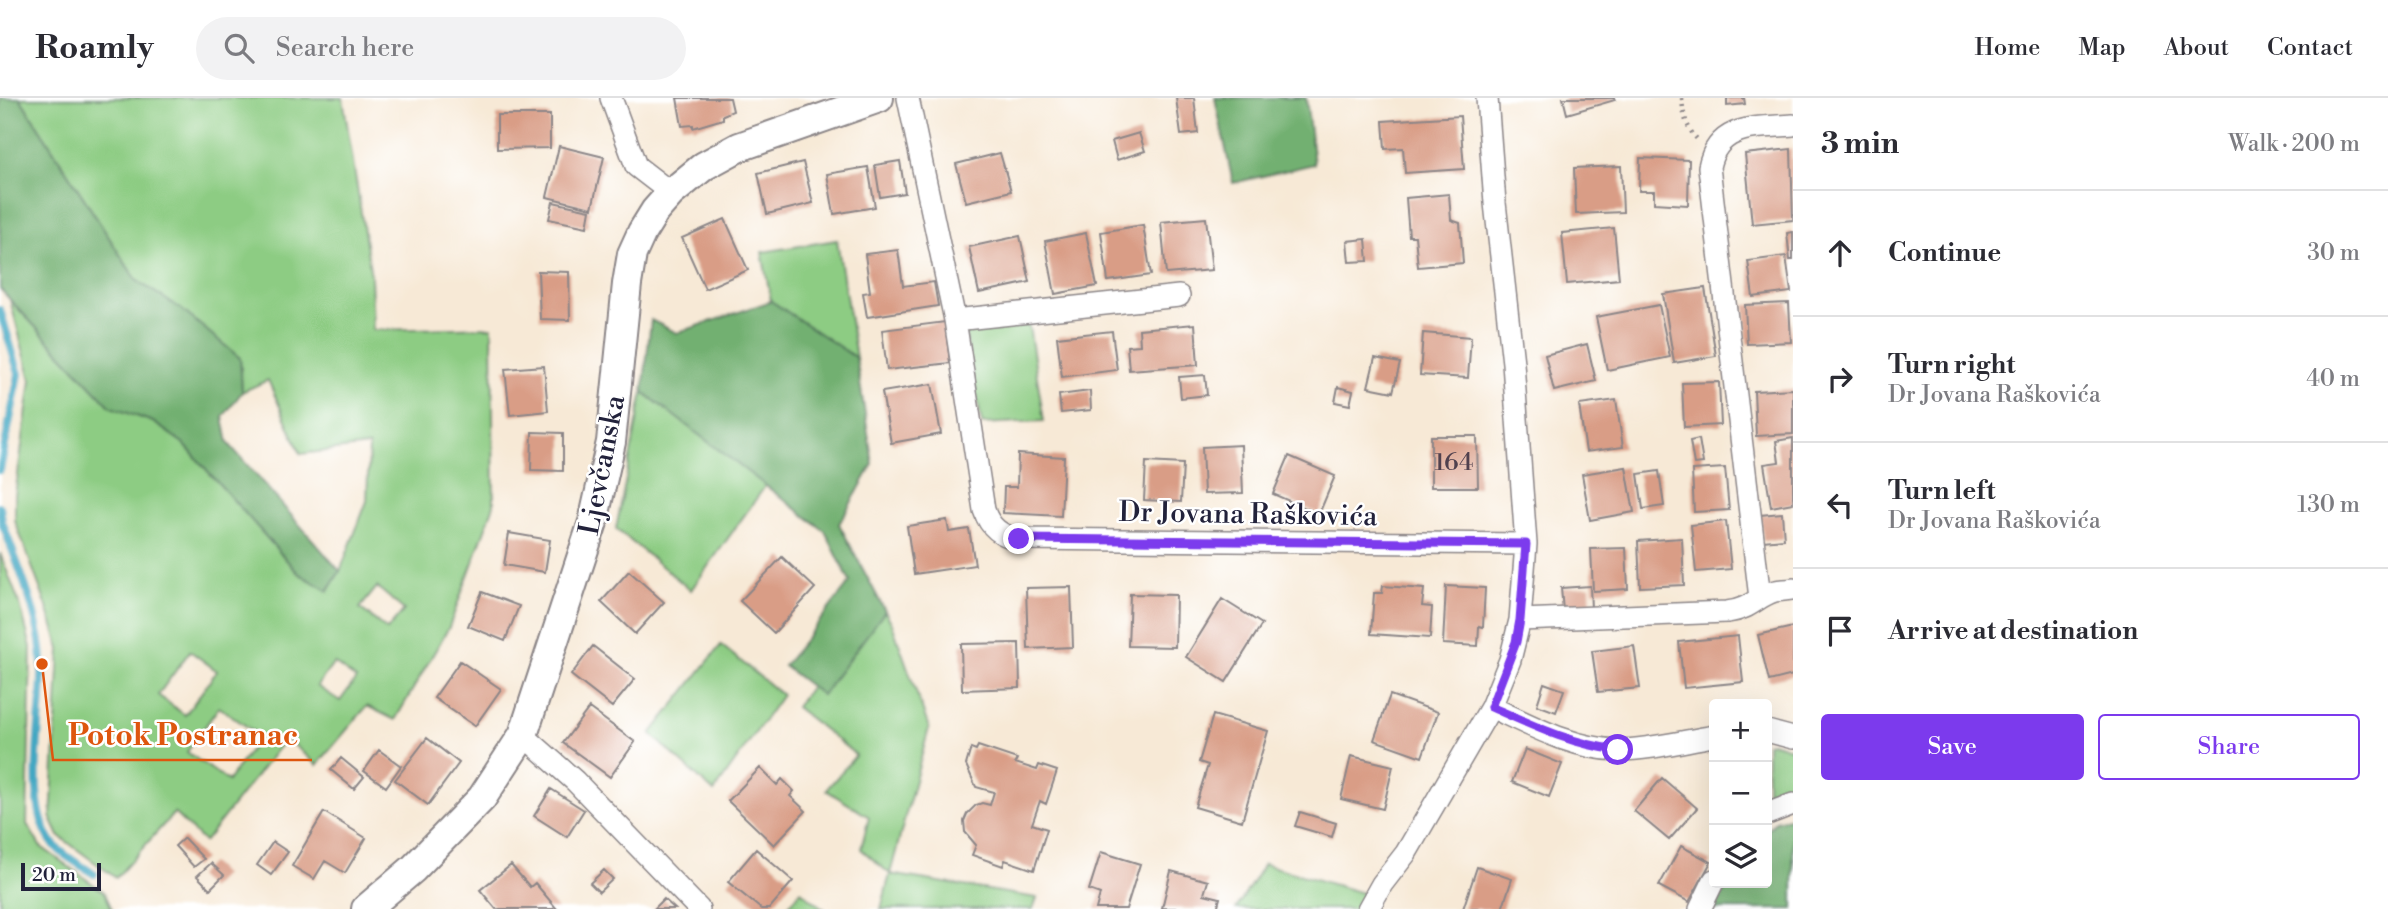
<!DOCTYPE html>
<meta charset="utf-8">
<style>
body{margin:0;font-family:"Libre Bodoni",serif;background:#f2f2f3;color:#2b2b33}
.controls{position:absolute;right:21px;bottom:21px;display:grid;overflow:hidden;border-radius:7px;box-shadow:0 7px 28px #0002}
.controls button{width:63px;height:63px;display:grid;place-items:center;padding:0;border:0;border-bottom:2px solid #e1e1e2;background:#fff;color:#2b2b33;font:35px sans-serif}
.scale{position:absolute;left:21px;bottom:18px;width:80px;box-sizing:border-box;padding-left:7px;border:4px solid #22223b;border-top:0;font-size:19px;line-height:24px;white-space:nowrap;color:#22223b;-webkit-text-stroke:5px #fff;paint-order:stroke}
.stop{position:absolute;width:21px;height:21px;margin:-16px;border:5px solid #7c3aed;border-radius:50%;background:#fff}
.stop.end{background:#7c3aed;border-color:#fff;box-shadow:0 2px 7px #0008}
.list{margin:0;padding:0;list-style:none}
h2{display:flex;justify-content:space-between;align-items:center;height:91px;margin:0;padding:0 28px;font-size:30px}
h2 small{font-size:23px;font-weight:400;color:#7c7c81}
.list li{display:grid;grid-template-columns:46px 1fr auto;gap:21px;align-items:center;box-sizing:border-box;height:126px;padding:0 28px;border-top:2px solid #e1e1e2}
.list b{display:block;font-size:26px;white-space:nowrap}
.list p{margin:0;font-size:23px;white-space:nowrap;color:#7c7c81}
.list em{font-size:23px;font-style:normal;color:#7c7c81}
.actions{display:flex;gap:14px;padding:21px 28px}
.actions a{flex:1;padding:16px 0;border:2px solid #7c3aed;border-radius:7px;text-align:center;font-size:24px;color:#7c3aed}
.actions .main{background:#7c3aed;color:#fff}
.icon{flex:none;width:38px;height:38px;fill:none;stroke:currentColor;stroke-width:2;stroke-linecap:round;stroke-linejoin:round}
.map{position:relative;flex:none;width:1793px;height:811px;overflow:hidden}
header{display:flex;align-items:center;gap:42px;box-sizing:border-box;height:98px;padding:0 35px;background:#fff;border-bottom:2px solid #e1e1e2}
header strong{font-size:33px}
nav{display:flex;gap:38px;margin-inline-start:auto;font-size:24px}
.search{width:490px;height:63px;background:#f2f2f3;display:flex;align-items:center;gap:18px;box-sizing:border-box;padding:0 24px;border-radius:38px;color:#7c7c81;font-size:26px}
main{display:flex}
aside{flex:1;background:#fff}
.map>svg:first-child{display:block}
.green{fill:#8dcc83;stroke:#58775f;stroke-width:2;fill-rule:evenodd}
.forest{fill:#72b071;stroke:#4a6956;stroke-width:2}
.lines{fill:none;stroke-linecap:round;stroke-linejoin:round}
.stream{stroke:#42a7c2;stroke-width:8}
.building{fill:#d99d86}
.minor-casing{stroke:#8c8688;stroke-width:24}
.tertiary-casing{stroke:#8c8688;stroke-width:32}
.path{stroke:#8c8688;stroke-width:4.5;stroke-dasharray:2 5;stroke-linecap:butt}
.minor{stroke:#fff;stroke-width:21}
.tertiary{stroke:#fff;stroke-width:28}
.route{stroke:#7c3aed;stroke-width:9}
.labels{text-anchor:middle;stroke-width:5;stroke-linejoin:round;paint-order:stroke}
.number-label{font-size:24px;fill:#50414e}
.street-label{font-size:28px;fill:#22223b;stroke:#fff}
.leader{fill:none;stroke:#de560e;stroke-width:2.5}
.callout-dot{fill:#de560e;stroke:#fff;stroke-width:2.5}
.callout-label{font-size:30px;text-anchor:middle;font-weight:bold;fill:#de560e;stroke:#fff;stroke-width:5;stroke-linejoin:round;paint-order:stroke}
</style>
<header>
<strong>Roamly</strong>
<div class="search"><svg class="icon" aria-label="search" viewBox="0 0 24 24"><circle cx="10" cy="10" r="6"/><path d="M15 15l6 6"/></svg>Search here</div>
<nav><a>Home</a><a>Map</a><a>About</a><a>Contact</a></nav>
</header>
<main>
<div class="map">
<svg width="1793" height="811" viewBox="0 0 1793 811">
<rect width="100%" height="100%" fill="#fff"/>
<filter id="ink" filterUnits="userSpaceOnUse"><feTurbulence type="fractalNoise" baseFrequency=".0143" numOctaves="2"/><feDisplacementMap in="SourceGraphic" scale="14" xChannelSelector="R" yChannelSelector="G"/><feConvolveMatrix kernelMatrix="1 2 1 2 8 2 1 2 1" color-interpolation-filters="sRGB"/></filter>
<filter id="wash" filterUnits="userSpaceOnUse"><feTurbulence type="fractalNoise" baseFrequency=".00686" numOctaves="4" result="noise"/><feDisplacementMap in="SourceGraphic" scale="28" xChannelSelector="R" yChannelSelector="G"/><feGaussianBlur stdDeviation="1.57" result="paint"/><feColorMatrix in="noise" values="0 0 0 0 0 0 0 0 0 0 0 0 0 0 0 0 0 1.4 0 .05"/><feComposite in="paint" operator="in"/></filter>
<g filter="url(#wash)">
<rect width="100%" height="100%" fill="#f7e9d6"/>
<path class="green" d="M20 0H343L371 178 373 232 492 229 494 407 449 529 395 622 367 608 317 667 286 640 204 744 174 715 116 780 59 738 51 721 60 551 47 509 15 423V397L31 282 10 202 111 309 153 324 183 345 298 475 328 492 340 473 367 403 369 348 301 356 268 282 242 294 240 260 181 212 136 182ZM377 489 404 512 387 532 360 510ZM190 553 217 573 185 617 158 597ZM334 565 356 581 340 603 317 588ZM219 609 260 638 228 683 187 654Z
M837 142 856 260 771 203 762 154Z
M1028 222 1044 323 982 326 965 234 971 229Z
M643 294 766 387 691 492 616 431Z
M0 455 20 507 31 549 27 726 40 748 104 794 112 811H0Z
M885 513 892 526 929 630 890 776 1037 800 1033 811H881L890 776 861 751 869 719 826 692 856 657 796 609 811 588 823 596Z
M721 547 782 597 714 694 651 636Z
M1772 644 1793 651V691L1767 696V645Z
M1264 766 1366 796 1356 811H1236Z
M801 793 824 811H786Z"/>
<path class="forest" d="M0 0H20L136 182 181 211 240 260 242 294 223 319 228 345 340 473 328 493 298 475 183 345 153 324 111 309 0 191Z
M1215 0H1306L1314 66 1233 85Z
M771 203 856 260 873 366 839 426 885 513 822 597 784 568 850 484 825 433 643 294 651 222 677 235Z
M1793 719V811H1714L1730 785H1767V732L1776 723Z"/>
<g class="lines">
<path class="stream" d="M0 212 19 276 0 372
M0 409 2 423C17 468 41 517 42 566 44 615 23 705 52 744 61 757 81 767 94 776"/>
</g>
<g id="blocks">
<path class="building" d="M677 0H730L733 13 723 17V21L693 30V27L682 28Z
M1176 0H1194L1198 35 1181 37Z
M1563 0H1614L1615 2 1567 16Z
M1727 0H1744L1745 6 1727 8Z
M497 17H550V50L497 51Z
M1460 18 1464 71 1405 75 1403 50 1385 51 1383 23Z
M1139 35 1145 53 1117 62 1112 43Z
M559 48 604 59 592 110 547 99Z
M1791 51 1793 122 1752 126 1745 56Z
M1000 55 1011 93 966 104 956 66Z
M1640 60 1689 62 1688 107 1654 105V93H1639Z
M900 63 905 95 880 99 875 67Z
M803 64 813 105 767 116 758 75Z
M1621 68 1623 114 1576 116 1574 70Z
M868 69 875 109 834 116 827 76Z
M1449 96 1451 122 1460 125 1463 165 1418 169 1415 138H1409L1406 100Z
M553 104 590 112 587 129 549 121Z
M1206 120 1212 172 1166 176 1161 124Z
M725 121 748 172 705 191 682 140Z
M1143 127 1151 177 1108 183 1101 134Z
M1614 130 1619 181 1567 186 1562 135Z
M1793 134V162H1790L1787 135Z
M1086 135 1097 188 1055 196 1045 143Z
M1020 138 1030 184 979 195 969 149Z
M1366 141 1368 163 1349 164 1347 143Z
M898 152 903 188 934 184 938 208 867 219 863 195 870 194 865 156Z
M1786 158 1791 194 1753 199 1748 163Z
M538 173 569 174 570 222 540 221Z
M1705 190 1716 258 1674 265 1663 196Z
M1789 205 1791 244 1747 246 1745 207Z
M1659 207 1670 259 1607 272 1596 219Z
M945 224 950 265 887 272 882 232Z
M1195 226 1198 267 1129 272 1127 248 1140 247 1139 231Z
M1112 233 1117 272 1062 279 1057 239Z
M1423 235 1471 239 1468 280 1420 277Z
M1587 246 1596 283 1554 293 1545 257Z
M1375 260 1400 265 1393 294 1368 289Z
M544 268 548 313 510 317 505 271Z
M1205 277 1207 297 1181 300 1179 279Z
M1719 284 1721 327 1684 329 1682 285Z
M932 286 941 336 891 345 882 294Z
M1338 289 1353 293 1350 307 1335 304Z
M1793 291V336L1756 338 1754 293Z
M1090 293 1091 312 1061 315 1059 297Z
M1616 302 1623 349 1586 354 1579 307Z
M532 334 563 335V373L531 372Z
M1431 338H1477L1478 389H1431Z
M1793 340V405L1771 409 1764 366 1779 364 1776 343Z
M1699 341 1703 365 1694 366 1690 343Z
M1241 347 1243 395 1204 396 1202 349Z
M1018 356 1064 359 1061 418 1003 415 1004 389H1017Z
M1289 358 1335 378 1319 416 1273 396Z
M1146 364 1183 366 1181 404 1144 402Z
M1626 369 1634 414 1590 422 1582 376Z
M1725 370 1729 412 1694 414 1692 372Z
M1659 373 1664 408 1643 411 1638 376Z
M1782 415 1784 441 1763 443 1760 417Z
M947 422 949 434 969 431 975 467 914 476 907 428Z
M1726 423 1731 471 1696 474 1691 427Z
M509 435 550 442 545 474 504 467Z
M1682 440 1684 487 1640 489 1638 443Z
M1626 450 1628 491 1593 493 1591 451Z
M782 459 815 490 774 535 740 503Z
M629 473 664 504 635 536 601 504Z
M1383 488 1424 491 1422 508 1432 509 1430 540 1371 536 1374 495H1382Z
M1446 488 1485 490 1483 529 1479 528 1478 548 1443 546Z
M1590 488 1591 511 1563 513 1561 490Z
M1071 489 1073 549 1028 551 1026 490Z
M482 494 519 508 505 543 468 528Z
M1130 496 1176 497 1175 549 1128 548Z
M1222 501 1262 526 1226 584 1186 559Z
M1793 529V577L1769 583 1758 537Z
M1738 538 1743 584 1684 590 1679 544Z
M1019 545 1020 590 962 592 961 546Z
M593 548 635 581 612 609 571 577Z
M1634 548 1640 590 1598 594 1592 553Z
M460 563 501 591 475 628 434 600Z
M1544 585 1564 592 1556 614 1537 607Z
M1390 597 1438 614 1422 659 1374 642Z
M589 610 635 644 610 679 563 645Z
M1213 617 1268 633 1242 723 1195 709 1208 667 1199 664Z
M427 640 459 665 428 707 395 682Z
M978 648 1017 661 1015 665 1037 672 1039 667 1057 673 1046 706 1040 703 1032 726 1047 731 1034 772 1005 762 1003 768 972 757 976 747 965 734 964 723 967 716 976 707 982 705 990 707 994 694 976 689 966 667 971 650 976 652Z
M1525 651 1562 666 1549 699 1512 684Z
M379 652 401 668 386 689 364 673Z
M1351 658 1393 668 1383 711 1341 701Z
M341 660 364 679 354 691 331 672Z
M760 670 777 687 782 681 794 693 790 698 806 713 774 747 728 703Z
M1662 680 1697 710 1669 742 1634 713Z
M551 691 584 712 567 739 534 718Z
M324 714 366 740 345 775 325 763 314 781 292 768Z
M1300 714 1336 725 1332 739 1295 728Z
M184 740 204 761 194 769 175 748Z
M273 744 288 754 271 777 257 767Z
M1681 748 1711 764 1689 804 1659 788Z
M756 751 793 783 769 811H761L728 784Z
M1101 754 1140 766 1126 811H1096L1100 796 1089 792Z
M211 765 224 777 210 791 197 778Z
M511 767 530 789 535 785 557 811H496L480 792Z
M1477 769 1512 781 1502 811H1463Z
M604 772 613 781 599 794 590 785Z
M1171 773 1208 783 1204 796 1220 800 1217 811 1162 810Z
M664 801 675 811H654Z"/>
</g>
</g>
<g filter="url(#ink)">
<use href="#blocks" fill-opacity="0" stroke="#8c8688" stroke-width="2"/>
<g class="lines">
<g class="minor-casing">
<path id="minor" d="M611 0 636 68 671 95
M908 0 955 222 984 412C990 430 1001 438 1019 441L1526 446
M955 222 1179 198
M1760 500 1709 69C1718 25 1757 30 1793 27
M1520 522 1727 514C1752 511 1755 499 1775 493 1781 492 1787 492 1793 491
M1491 609C1530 627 1573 651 1618 652 1650 652 1683 643 1714 638
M1767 633 1793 640
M523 637 575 683 699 811
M1767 716 1793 706
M1368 811 1382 786 1406 755 1491 609 1510 562 1520 522 1526 446 1513 265 1495 105 1487 0
M1700 811 1714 782"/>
</g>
<g class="tertiary-casing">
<path id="tertiary" d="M366 811 413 771 482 700 523 637 593 424 611 344 627 186 632 156 642 134 655 113 671 95 704 68 739 49 879 0"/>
</g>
<path class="path" d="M1682 0C1683 16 1686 29 1697 41"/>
<use href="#minor" class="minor"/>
<use href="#tertiary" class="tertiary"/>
</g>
</g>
<g class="lines" filter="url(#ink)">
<path class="route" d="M1019 441 1526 446 1520 522 1516 544 1491 609C1534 628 1571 646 1618 652"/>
</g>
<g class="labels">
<g class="number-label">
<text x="1454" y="372">164</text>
</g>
<g class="street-label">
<text transform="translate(601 367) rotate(-79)" y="10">Ljevčanska</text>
<text transform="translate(1248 415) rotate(1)" y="10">Dr Jovana Raškovića</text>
</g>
</g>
<path class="leader" d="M42 566L53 662H312"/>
<circle class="callout-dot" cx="42" cy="566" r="7"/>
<g class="callout-label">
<text x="183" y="647">Potok Postranac</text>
</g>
</svg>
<div class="controls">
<button>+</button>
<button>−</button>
<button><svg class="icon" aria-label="layers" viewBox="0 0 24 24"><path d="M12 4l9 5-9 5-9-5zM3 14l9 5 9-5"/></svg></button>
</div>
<div class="scale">20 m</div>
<div class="stop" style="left:1618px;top:652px"></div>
<div class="stop end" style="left:1019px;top:441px"></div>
</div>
<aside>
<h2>3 min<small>Walk · 200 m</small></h2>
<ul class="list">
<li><svg class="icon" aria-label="ahead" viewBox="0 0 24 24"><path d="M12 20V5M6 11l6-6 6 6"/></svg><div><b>Continue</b></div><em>30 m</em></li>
<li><svg class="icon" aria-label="right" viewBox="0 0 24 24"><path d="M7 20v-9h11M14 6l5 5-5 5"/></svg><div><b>Turn right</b><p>Dr Jovana Raškovića</p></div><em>40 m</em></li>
<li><svg class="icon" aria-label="left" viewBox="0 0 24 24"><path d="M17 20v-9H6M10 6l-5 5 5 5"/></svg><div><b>Turn left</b><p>Dr Jovana Raškovića</p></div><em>130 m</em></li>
<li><svg class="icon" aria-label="arrive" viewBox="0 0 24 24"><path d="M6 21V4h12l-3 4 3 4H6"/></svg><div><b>Arrive at destination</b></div></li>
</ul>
<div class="actions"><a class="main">Save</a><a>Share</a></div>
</aside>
</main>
